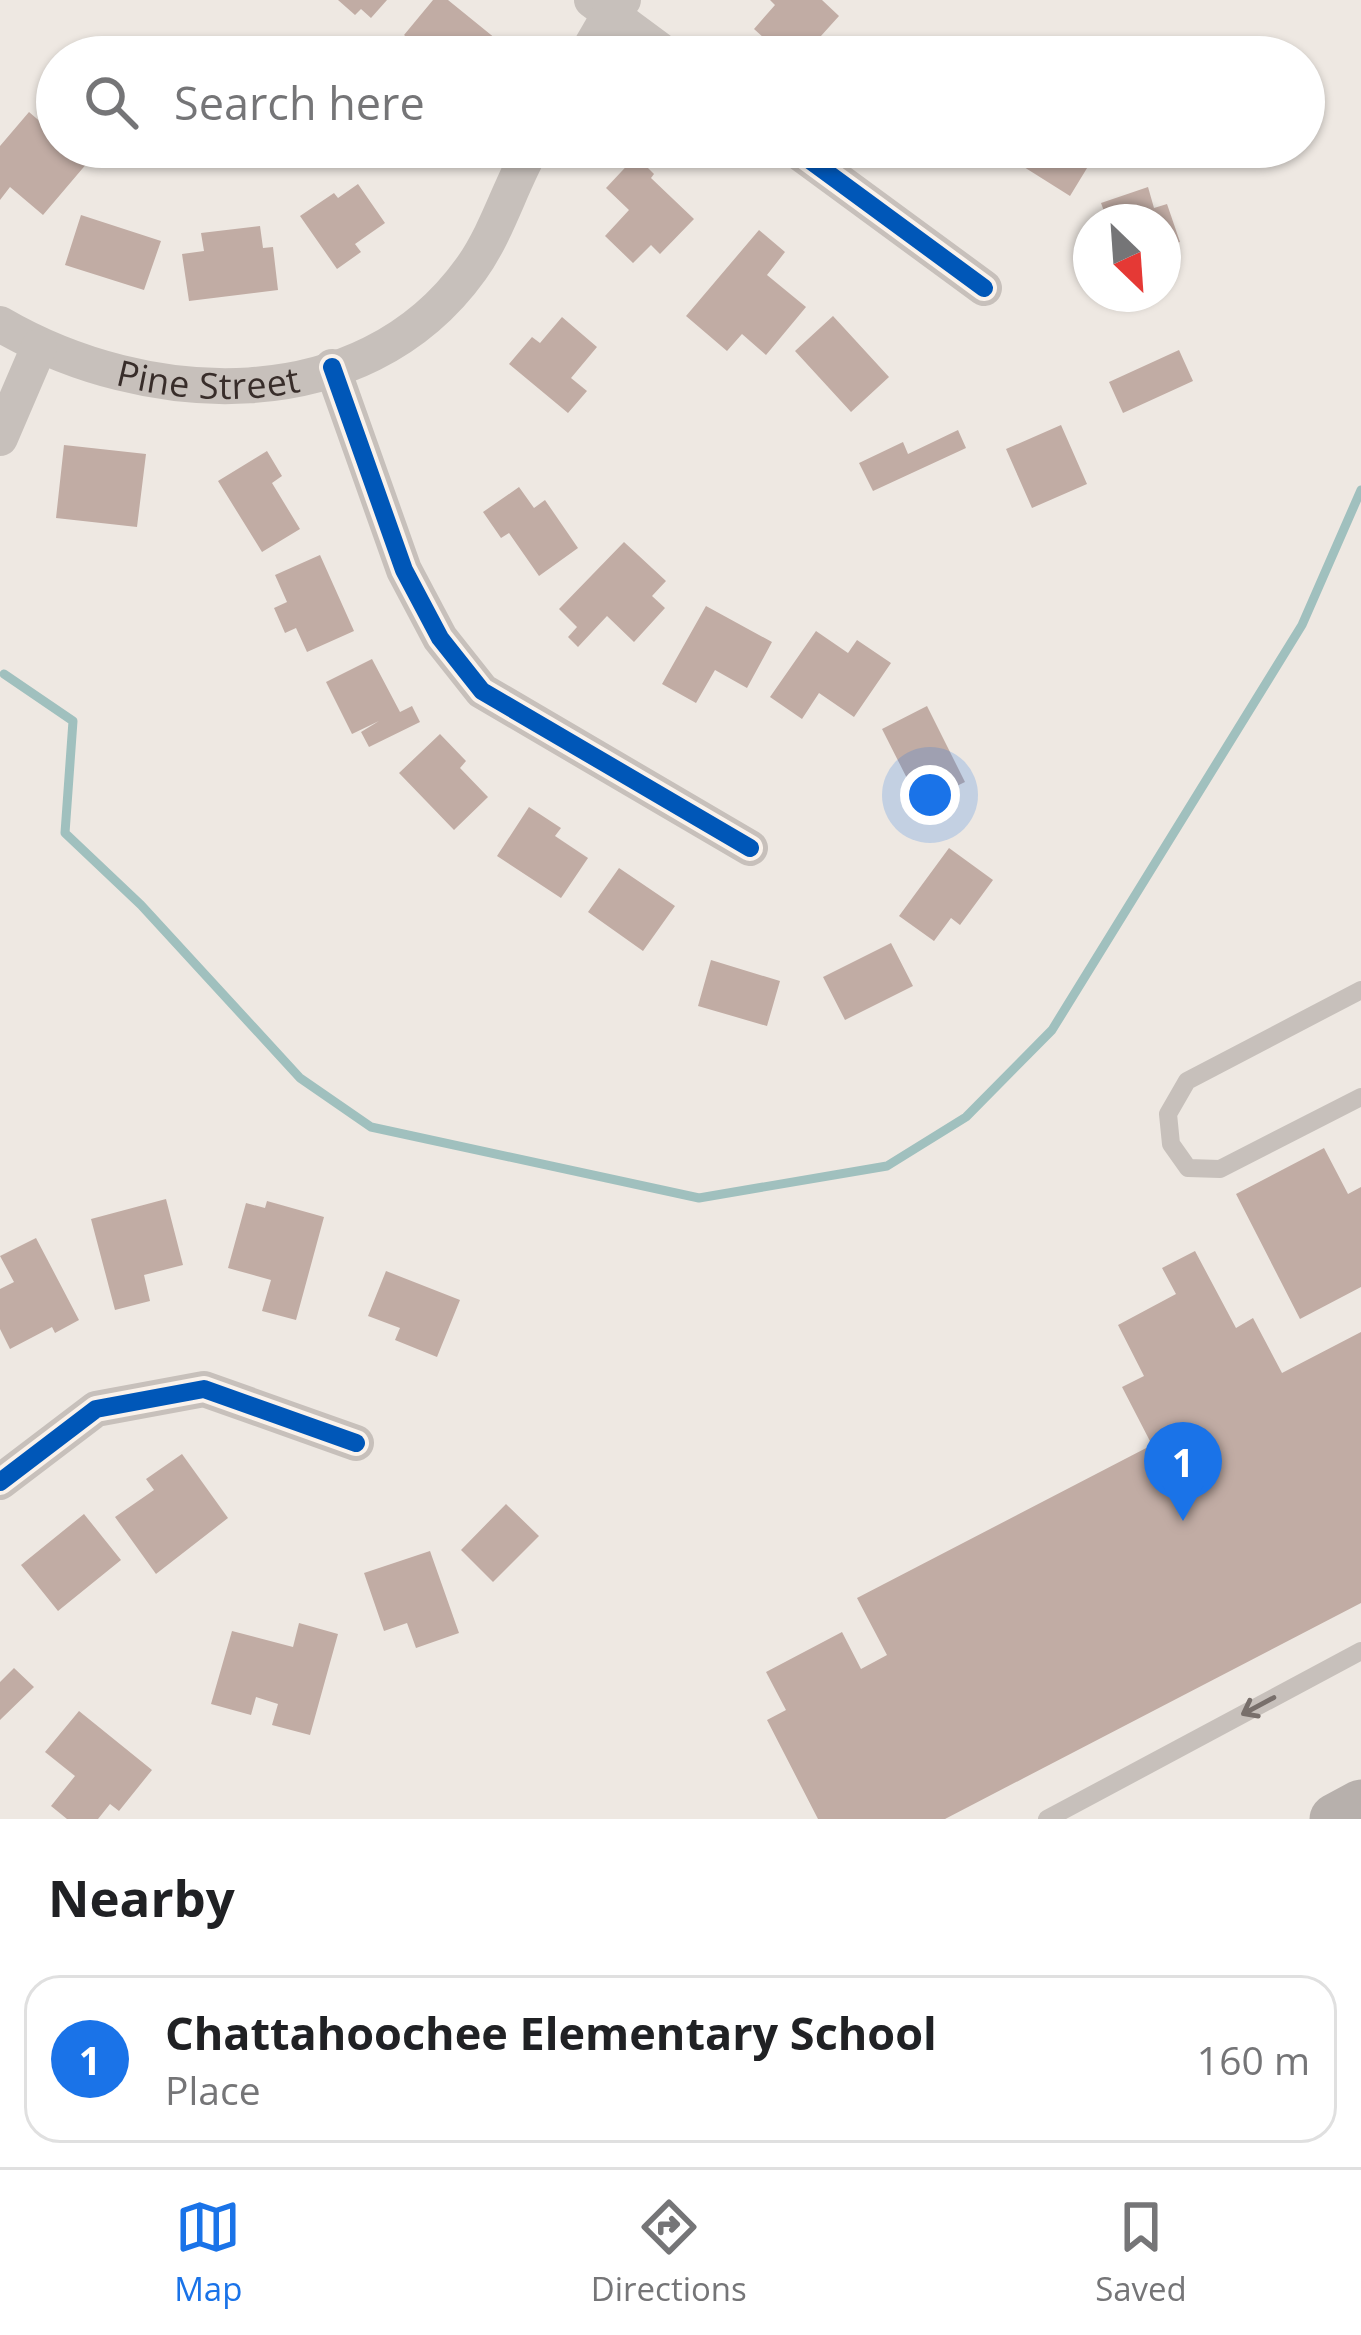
<!DOCTYPE html>
<style>
body{margin:0;font-family:"Open Sans",sans-serif;background:#f6f6f6;color:#202124}
.compass{position:absolute;left:1073px;top:204px;width:108px;height:108px;border-radius:50%;background:#fff;box-shadow:0 3px 9px #0004;rotate:155deg}
.you{position:absolute;left:930px;top:795px;width:42px;height:42px;margin:-30px;border:9px solid #fff;border-radius:50%;background:#1a73e8;box-shadow:0 0 0 18px #1a73e833}
.badge{display:grid;place-items:center;width:78px;height:78px;border-radius:50%;background:#1a73e8;color:#fff;font-size:39px;font-weight:700}
.pin{position:absolute;translate:-50% -99px;filter:drop-shadow(0 3px 6px #0008)}
.pin::after{content:'';position:absolute;top:63px;width:42px;height:36px;background:inherit;clip-path:polygon(0 0,100% 0,50% 100%)}
.list{margin:0;padding:0;list-style:none}
h2{display:flex;justify-content:space-between;align-items:center;height:156px;margin:0;padding:0 48px;font-size:51px}
h2 small{font-size:39px;font-weight:400;color:#757577}
.list li{display:grid;grid-template-columns:78px 1fr auto;gap:36px;align-items:center;box-sizing:border-box;height:168px;margin:0 24px 24px;padding:0 24px;border:3px solid #e0e0e0;border-radius:36px}
.list b{display:block;font-size:45px;white-space:nowrap}
.list p{margin:0;font-size:39px;white-space:nowrap;color:#757577}
.list em{font-size:39px;font-style:normal;color:#757577}
.icon{flex:none;width:66px;height:66px;fill:none;stroke:currentColor;stroke-width:2;stroke-linecap:round;stroke-linejoin:round}
.map{position:relative;flex:none;width:1361px;height:1819px;overflow:hidden}
.search{position:absolute;background:#fff;box-shadow:0 3px 9px #0004;left:36px;right:36px;top:36px;height:132px;display:flex;align-items:center;gap:30px;box-sizing:border-box;padding:0 42px;border-radius:66px;color:#757577;font-size:45px}
.sheet{height:348px;background:#fff}
nav{display:flex;justify-content:space-around;align-items:center;box-sizing:border-box;height:168px;border-top:3px solid #e0e0e0;background:#fff;font-size:33px;color:#757577}
nav a{display:grid;justify-items:center;gap:6px}
nav .on{color:#1a73e8}
.map>svg:first-child{display:block}
.lines{fill:none;stroke-linecap:round;stroke-linejoin:round}
.stream{stroke:#a0c0be;stroke-width:9}
.building{fill:#c1aca4}
.lane{stroke:#c7c0bb;stroke-width:18}
.street{stroke:#c7c0bb;stroke-width:36}
.secondary{stroke:#b7b0ac;stroke-width:51}
.cycleway-casing{stroke:#faf2eb;stroke-width:26}
.cycleway{stroke:#0057b8;stroke-width:18}
.oneway{stroke:#786f6b}
.labels{text-anchor:middle;stroke-width:9;stroke-linejoin:round;paint-order:stroke}
.street-label{font-size:36px;fill:#382d2a;stroke:#faf2eb}
</style>
<div class="map">
<svg width="1361" height="1819" viewBox="0 0 1361 1819">
<rect width="100%" height="100%" fill="#eee8e2"/>
<g class="lines">
<path class="stream" d="M4 674 73 721 65 833 141 905 300 1078 371 1127 699 1198 887 1166 966 1117 1052 1030 1302 625 1361 490"/>
</g>
<path class="building" d="M338 0H387L371 18 361 9 355 15Z
M433 0H448L501 43 490 57H430L404 35Z
M770 0H822L839 16 802 57H785L754 29 775 5Z
M29 112 57 136V147H70L88 162 43 215 10 187 0 200V146Z
M1010 147H1083L1095 155 1070 196 1005 155Z
M636 156 654 174 651 178 694 219 660 254 651 245 633 263 605 236 629 210 606 188Z
M358 184 385 223 355 244 361 252 337 269 300 216 334 193 338 198Z
M1148 187 1154 208 1167 204 1180 242 1163 247V222H1108L1101 203Z
M81 215 161 241 144 290 65 265Z
M260 226 263 248 273 247 278 290 189 301 182 254 204 251 201 233Z
M759 230 785 252 767 275 806 307 766 355 742 334 727 351 686 316Z
M833 316 889 377 851 412 795 351Z
M562 317 597 347 571 378 587 391 568 413 509 364 532 337 540 343Z
M1179 350 1193 381 1123 413 1109 382Z
M1061 425 1087 484 1032 508 1006 449Z
M958 430 966 448 873 491 859 463 903 442 908 454Z
M64 445 146 454 137 527 56 518Z
M267 451 282 476 272 483 300 529 262 552 218 481Z
M519 487 534 508 545 500 578 548 539 576 509 533 501 538 483 512Z
M624 542 666 581 652 596 665 608 634 642 607 616 578 647 568 637 577 627 559 609Z
M320 555 354 631 307 652 296 628 285 633 274 608 287 602 275 575Z
M706 606 772 642 747 688 715 670 696 703 662 684Z
M816 631 848 653 857 640 891 663 854 717 819 693 802 719 770 697Z
M372 659 400 712 412 706 420 722 369 747 361 732 379 721 352 734 326 682Z
M927 706 965 782 920 804 882 729Z
M440 734 466 761 460 768 488 797 454 830 399 773Z
M529 807 561 828 555 836 588 858 561 898 497 856Z
M949 848 993 880 960 925 951 918 934 941 899 916Z
M619 868 675 906 643 951 588 912Z
M891 943 913 986 845 1020 823 977Z
M711 960 780 981 767 1026 698 1006Z
M1324 1148 1348 1194 1361 1187V1287L1300 1319 1236 1194Z
M166 1199 183 1265 144 1275 150 1301 115 1310 91 1219Z
M267 1201 324 1217 296 1320 262 1311 271 1280 228 1268 246 1203 265 1208Z
M36 1238 79 1320 55 1333 52 1327 10 1349 0 1329V1289L14 1282 0 1256Z
M1195 1251 1236 1328 1253 1318 1282 1373 1361 1332V1603L945 1819H818L767 1720 786 1710 766 1672 842 1632 861 1669 887 1655 857 1598 1152 1445 1122 1387 1144 1376 1118 1325 1176 1294 1162 1268Z
M386 1271 460 1300 437 1357 395 1340 400 1328 368 1316Z
M182 1454 228 1518 156 1574 115 1517 154 1490 146 1479Z
M506 1504 539 1536 493 1582 461 1550Z
M84 1514 121 1560 58 1611 21 1565Z
M430 1551 459 1633 416 1648 407 1623 384 1631 364 1573Z
M299 1623 338 1634 310 1735 272 1725 278 1704 256 1697 251 1715 211 1704 232 1631 293 1647Z
M14 1668 34 1687 0 1720V1682Z
M79 1711 152 1770 119 1811 110 1804 98 1819H67L51 1806 75 1776 45 1752Z"/>
<g class="lines">
<path class="lane" d="M1361 990 1187 1081 1168 1114 1171 1144 1188 1168 1220 1169 1361 1097
M1047 1819 1361 1651"/>
<g class="street">
<path d="M592 0 669 57"/>
<path d="M585 57 610 14 623 0"/>
<path d="M792 147 984 288"/>
<path id="s1" d="M0 324C146 409 362 421 471 269 497 233 510 186 532 147"/>
<path d="M332 367 404 570 440 638 482 691 750 848"/>
<path d="M0 438 39 347"/>
<path d="M0 1482 96 1409 204 1389 356 1443"/>
</g>
<path class="secondary" d="M1335 1819 1361 1805"/>
<g class="cycleway-casing">
<path id="cycleway" d="M792 147 984 288
M332 367 404 570 440 638 482 691 750 848
M0 1482 96 1409 204 1389 356 1443"/>
</g>
<use href="#cycleway" class="cycleway"/>
</g>
<defs><path id="oneway-shaft" d="M-6 0H5M1.5-3L5.5 0L1.5 3" fill="none" stroke-width="1.6" stroke-linecap="round" stroke-linejoin="round" transform="scale(3)"/></defs>
<use class="oneway" href="#oneway-shaft" transform="translate(1258 1706) rotate(152)"/>
<g class="labels">
<g class="street-label">
<text dy="13" stroke="none"><textPath href="#s1" startOffset="219">Pine Street</textPath></text>
</g>
</g>
</svg>
<svg class="compass" viewBox="-18 -18 36 36"><path d="M0-13l5 13h-10z" fill="#e53935"/><path d="M0 13l5-13h-10z" fill="#757577"/></svg>
<div class="you"></div>
<div class="pin badge" style="left:1183px;top:1521px">1</div>
<div class="search"><svg class="icon" aria-label="search" viewBox="0 0 24 24"><circle cx="10" cy="10" r="6"/><path d="M15 15l6 6"/></svg>Search here</div>
</div>
<section class="sheet">
<h2>Nearby<small></small></h2>
<ul class="list">
<li><span class="badge">1</span><div><b>Chattahoochee Elementary School</b><p>Place</p></div><em>160 m</em></li>
</ul>
</section>
<nav>
<a class="on"><svg class="icon" aria-label="map" viewBox="0 0 24 24"><path d="M3 6l6-2 6 2 6-2v14l-6 2-6-2-6 2zM9 4v14M15 6v14"/></svg>Map</a>
<a><svg class="icon" aria-label="directions" viewBox="0 0 24 24"><path d="M12 3l9 9-9 9-9-9zM9 14v-3h6M13 9l2 2-2 2"/></svg>Directions</a>
<a><svg class="icon" aria-label="saved" viewBox="0 0 24 24"><path d="M7 4h10v16l-5-4-5 4z"/></svg>Saved</a>
</nav>
